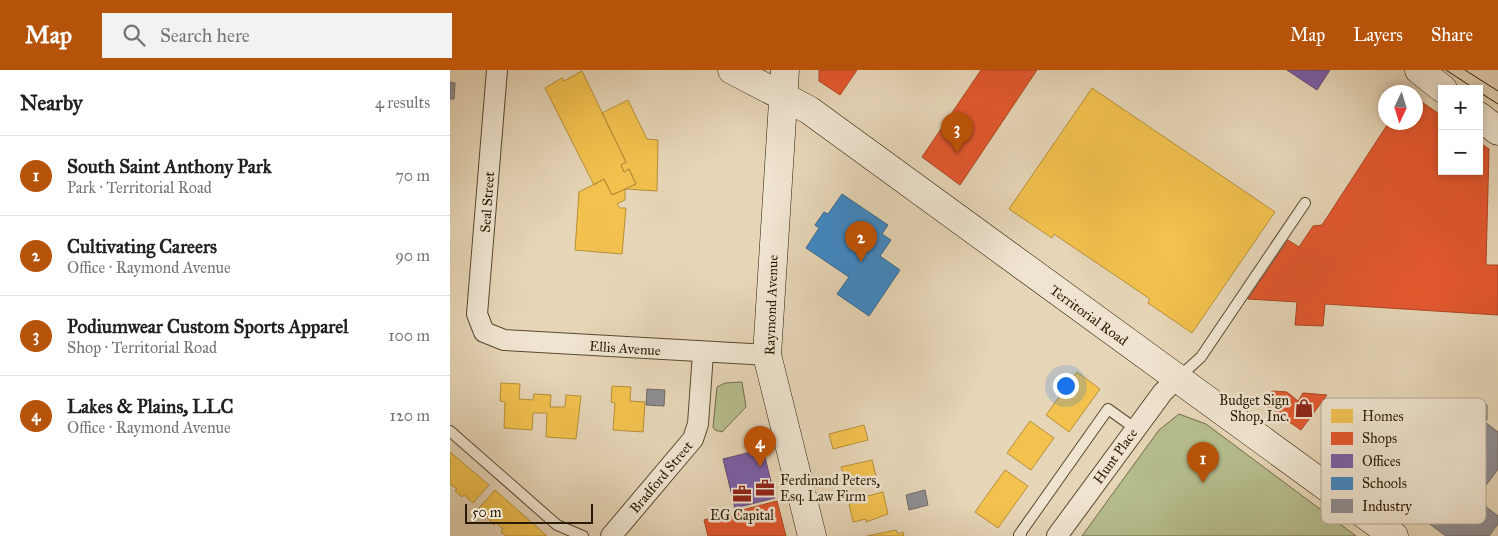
<!DOCTYPE html>
<meta charset="utf-8">
<style>
body{margin:0;font-family:"IM FELL Great Primer",serif;background:#f2f2f2;color:#202124}
.controls{position:absolute;right:15px;top:15px;display:grid;overflow:hidden;border-radius:0px;box-shadow:0 2px 8px #0003}
.controls button{width:45px;height:45px;display:grid;place-items:center;padding:0;border:0;border-bottom:1px solid #e0e0e0;background:#fff;color:#202124;font:25px sans-serif}
.compass{position:absolute;left:928px;top:15px;width:45px;height:45px;border-radius:50%;background:#fff;box-shadow:0 2px 8px #0003;rotate:184deg}
.scale{position:absolute;left:15px;bottom:12px;width:128px;box-sizing:border-box;padding-left:5px;border:2px solid #291a03;border-top:0;font-size:14px;line-height:18px;white-space:nowrap;color:#291a03;-webkit-text-stroke:4px #efe4d0;paint-order:stroke}
.you{position:absolute;left:615px;top:315px;width:18px;height:18px;margin:-12px;border:4px solid #fff;border-radius:50%;background:#1a73e8;box-shadow:0 0 0 8px #1a73e833}
.badge{display:grid;place-items:center;width:32px;height:32px;border-radius:50%;background:#b45309;color:#fff;font-size:16px;font-weight:700}
.pin{position:absolute;translate:-50% -41px;filter:drop-shadow(0 1px 2px #0008)}
.pin::after{content:'';position:absolute;top:26px;width:18px;height:15px;background:inherit;clip-path:polygon(0 0,100% 0,50% 100%)}
.list{margin:0;padding:0;list-style:none}
h2{display:flex;justify-content:space-between;align-items:center;height:65px;margin:0;padding:0 20px;font-size:21px}
h2 small{font-size:16px;font-weight:400;color:#757577}
.list li{display:grid;grid-template-columns:32px 1fr auto;gap:15px;align-items:center;box-sizing:border-box;height:80px;padding:0 20px;border-top:1px solid #e0e0e0}
.list b{display:block;font-size:19px;white-space:nowrap}
.list p{margin:0;font-size:16px;white-space:nowrap;color:#757577}
.list em{font-size:16px;font-style:normal;color:#757577}
.icon{flex:none;width:28px;height:28px;fill:none;stroke:currentColor;stroke-width:2;stroke-linecap:round;stroke-linejoin:round}
.map{position:relative;flex:none;width:1048px;height:466px;overflow:hidden}
header{display:flex;align-items:center;gap:30px;box-sizing:border-box;height:70px;padding:0 25px;background:#b45309;color:#fff}
header strong{font-size:24px}
nav{display:flex;gap:28px;margin-inline-start:auto;font-size:18px}
.search{width:350px;height:45px;background:#f2f2f2;display:flex;align-items:center;gap:12px;box-sizing:border-box;padding:0 18px;border-radius:0px;color:#757577;font-size:19px}
main{display:flex}
aside{flex:1;background:#fff}
.map>svg:first-child{display:block}
.green{fill:#b6bd8d;stroke:#706c48}
.homes{fill:#f2c14e;stroke:#b68f38}
.shops{fill:#e4572e;stroke:#ac4521}
.offices{fill:#7b5ea7;stroke:#624a76}
.schools{fill:#3f88c5;stroke:#38678b}
.industry{fill:#8d8d92;stroke:#6f6a67}
.lines{fill:none;stroke-linecap:round;stroke-linejoin:round}
.lane-casing{stroke:#584930;stroke-width:12}
.street-casing{stroke:#584930;stroke-width:22}
.secondary-casing{stroke:#291a03;stroke-width:29}
.lane{stroke:#efe4d0;stroke-width:10}
.street{stroke:#efe4d0;stroke-width:20}
.secondary{stroke:#efe4d0;stroke-width:28}
.tram{stroke:#291a03;stroke-width:1}
.labels{text-anchor:middle;stroke-width:5;stroke-linejoin:round;paint-order:stroke}
.street-label{font-size:14px;fill:#291a03;stroke:#efe4d0}
.poi-label{font-size:14px;fill:#291a03;stroke:#efe4d0;text-anchor:end}
.key{fill:#efe4d0;stroke:#b4a792;stroke-width:1}
.key-label{font-size:14px;fill:#291a03}
</style>
<header>
<strong>Map</strong>
<div class="search"><svg class="icon" aria-label="search" viewBox="0 0 24 24"><circle cx="10" cy="10" r="6"/><path d="M15 15l6 6"/></svg>Search here</div>
<nav><a>Map</a><a>Layers</a><a>Share</a></nav>
</header>
<main>
<aside>
<h2>Nearby<small>4 results</small></h2>
<ul class="list">
<li><span class="badge">1</span><div><b>South Saint Anthony Park</b><p>Park · Territorial Road</p></div><em>70 m</em></li>
<li><span class="badge">2</span><div><b>Cultivating Careers</b><p>Office · Raymond Avenue</p></div><em>90 m</em></li>
<li><span class="badge">3</span><div><b>Podiumwear Custom Sports Apparel</b><p>Shop · Territorial Road</p></div><em>100 m</em></li>
<li><span class="badge">4</span><div><b>Lakes &amp; Plains, LLC</b><p>Office · Raymond Avenue</p></div><em>120 m</em></li>
</ul>
</aside>
<div class="map">
<svg width="1048" height="466" viewBox="0 0 1048 466">
<rect width="100%" height="100%" fill="#e6d5b6"/>
<filter id="stains"><feTurbulence type="fractalNoise" baseFrequency=".004" numOctaves="4"/><feColorMatrix values="0 0 0 0 .2 0 0 0 0 .09 0 0 0 0 .02 0 0 0 .5 -.17"/></filter>
<radialGradient id="worn" r=".72"><stop offset=".6" stop-color="#630" stop-opacity="0"/><stop offset="1" stop-color="#630" stop-opacity=".3"/></radialGradient>
<path class="green" d="M292 312 296 337 272 362 265 360 263 357 267 317 275 313Z
M729 344 756 354 906 466H632L709 360Z"/>
<path class="homes" d="M132 1 176 92 171 95 174 102 179 99 186 114 162 125 154 109 144 115 95 18 112 8 114 11Z
M642 18 825 142 742 263 698 233 700 229 604 164 602 168 559 139Z
M178 30 197 69 208 70 207 121 175 119 186 114 179 99 174 102 171 95 176 92 152 43Z
M154 109 162 125 175 119V130L167 134 170 138H176L172 184 125 180 129 122Z
M627 302 650 319 619 362 596 345Z
M51 313 70 314 69 329 83 330 84 324 101 325 100 337H115L116 325 131 326 126 369 96 367 97 343H83L82 360 54 358 55 332 50 331Z
M162 316 181 317 180 331 195 332 193 362 163 360 165 333 161 332Z
M580 351 604 368 581 400 557 383Z
M414 355 418 370 383 379 379 364Z
M0 382 39 415 23 433 14 425 12 427 5 421 7 419 0 414Z
M422 390 426 406 421 408V411L397 415 391 397Z
M555 400 578 416 548 458 525 442Z
M45 420 97 466H56L51 462 53 459 46 453 44 455 29 438Z
M433 422 438 444 416 452V449L403 452 399 434 411 431 410 428Z
M446 460 448 464 453 462 454 466H417Z"/>
<path class="shops" d="M369 0H407L390 25 369 11Z
M531 0H587L510 115 472 87Z
M966 28 992 46V101H1029V72L1039 79 1036 195H1048V245L875 234 873 256 845 255 847 232 798 229 838 170 849 177 863 156 872 155 939 52H966Z
M822 321 837 322 848 331 853 323 877 325 851 360 813 334Z
M327 431 336 466H258L254 450Z"/>
<path class="offices" d="M837 0H880L867 20Z
M313 379 325 428 285 438 273 389Z"/>
<path class="schools" d="M392 124 438 155 432 164 441 170 430 186 450 200 419 246 387 224 399 207 356 178 369 158 365 155 374 142 378 144Z"/>
<path class="industry" d="M0 12 5 13 4 29H0Z
M197 319 215 320 214 336 196 335Z
M964 331 1037 335V350L1035 352 1048 362V399L1026 429 1048 446V454L1039 466H996L912 405Z
M475 420 478 435 459 440 456 425Z"/>
<g class="lines">
<g class="lane-casing">
<path id="lane" d="M728 308 751 287 855 133
M0 361 107 455 133 466
M571 466 569 465 658 339 686 359"/>
</g>
<g class="street-casing">
<path id="street" d="M47 0 27 244 34 262 54 270 317 285
M161 466 243 369 248 354 253 283
M607 466 713 322 727 309"/>
</g>
<g class="secondary-casing">
<path id="secondary" d="M282 0 359 40 944 466
M335 0 317 285 362 466
M969 0 993 19
M1029 46 1048 61"/>
</g>
<use href="#lane" class="lane"/>
<use href="#street" class="street"/>
<use href="#secondary" class="secondary"/>
<path class="tram" d="M996 0 1025 19
M1015 0 1048 21
M1029 22 1048 34"/>
</g>
<defs>
<g id="shop-bare" transform="scale(1.5)"><path d="M-5-2.5h2.3a2.7 3.5 0 0 1 5.4 0H5L5.5 6h-11ZM-1.5-2.5h3a1.5 2.3 0 0 0-3 0Z" fill="#8f2418" stroke="#efe4d0" stroke-width="2.5" paint-order="stroke"/></g>
<g id="office-bare" transform="scale(1.5)"><path d="M-6-3h4V-5.5h4V-3h4V5H-6ZM-1-4.5V-3h2v-1.5ZM-6 0V1H6V0Z" fill="#8f2418" stroke="#efe4d0" stroke-width="2.5" paint-order="stroke"/></g>
</defs>
<g fill-rule="evenodd">
<use href="#shop-bare" x="854" y="338"/>
<use href="#office-bare" x="315" y="418"/>
<use href="#office-bare" x="292" y="424"/>
</g>
<g class="labels">
<g class="street-label">
<text transform="translate(37 132) rotate(-86)" y="5">Seal Street</text>
<text transform="translate(321 235) rotate(-88)" y="5">Raymond Avenue</text>
<text transform="translate(639 245) rotate(36)" y="5">Territorial Road</text>
<text transform="translate(175 278) rotate(4)" y="5">Ellis Avenue</text>
<text transform="translate(665 386) rotate(-54)" y="5">Hunt Place</text>
<text transform="translate(211 407) rotate(-50)" y="5">Bradford Street</text>
</g>
<g class="poi-label">
<text x="839" y="335">Budget Sign<tspan x="839" dy="16">Shop, Inc.</tspan></text>
<text x="330" y="415" text-anchor="start">Ferdinand Peters,<tspan x="330" dy="16">Esq. Law Firm</tspan></text>
<text x="292" y="450" text-anchor="middle">EG Capital</text>
</g>
</g>
<rect x="871" y="328" width="165" height="126" rx="8" class="key"/>
<rect x="881" y="339" width="22" height="14" fill="#f2c14e"/>
<rect x="881" y="362" width="22" height="13" fill="#e4572e"/>
<rect x="881" y="384" width="22" height="14" fill="#7b5ea7"/>
<rect x="881" y="407" width="22" height="13" fill="#3f88c5"/>
<rect x="881" y="429" width="22" height="14" fill="#8d8d92"/>
<g class="key-label">
<text x="912" y="351">Homes</text>
<text x="912" y="373">Shops</text>
<text x="912" y="396">Offices</text>
<text x="912" y="418">Schools</text>
<text x="912" y="441">Industry</text>
</g>
<rect width="100%" height="100%" filter="url(#stains)"/>
<rect width="100%" height="100%" fill="url(#worn)"/>
</svg>
<div class="controls">
<button>+</button>
<button>−</button>
</div>
<svg class="compass" viewBox="-18 -18 36 36"><path d="M0-13l5 13h-10z" fill="#e53935"/><path d="M0 13l5-13h-10z" fill="#757577"/></svg>
<div class="scale">50 m</div>
<div class="you"></div>
<div class="pin badge" style="left:753px;top:413px">1</div>
<div class="pin badge" style="left:411px;top:192px">2</div>
<div class="pin badge" style="left:507px;top:83px">3</div>
<div class="pin badge" style="left:310px;top:397px">4</div>
</div>
</main>
